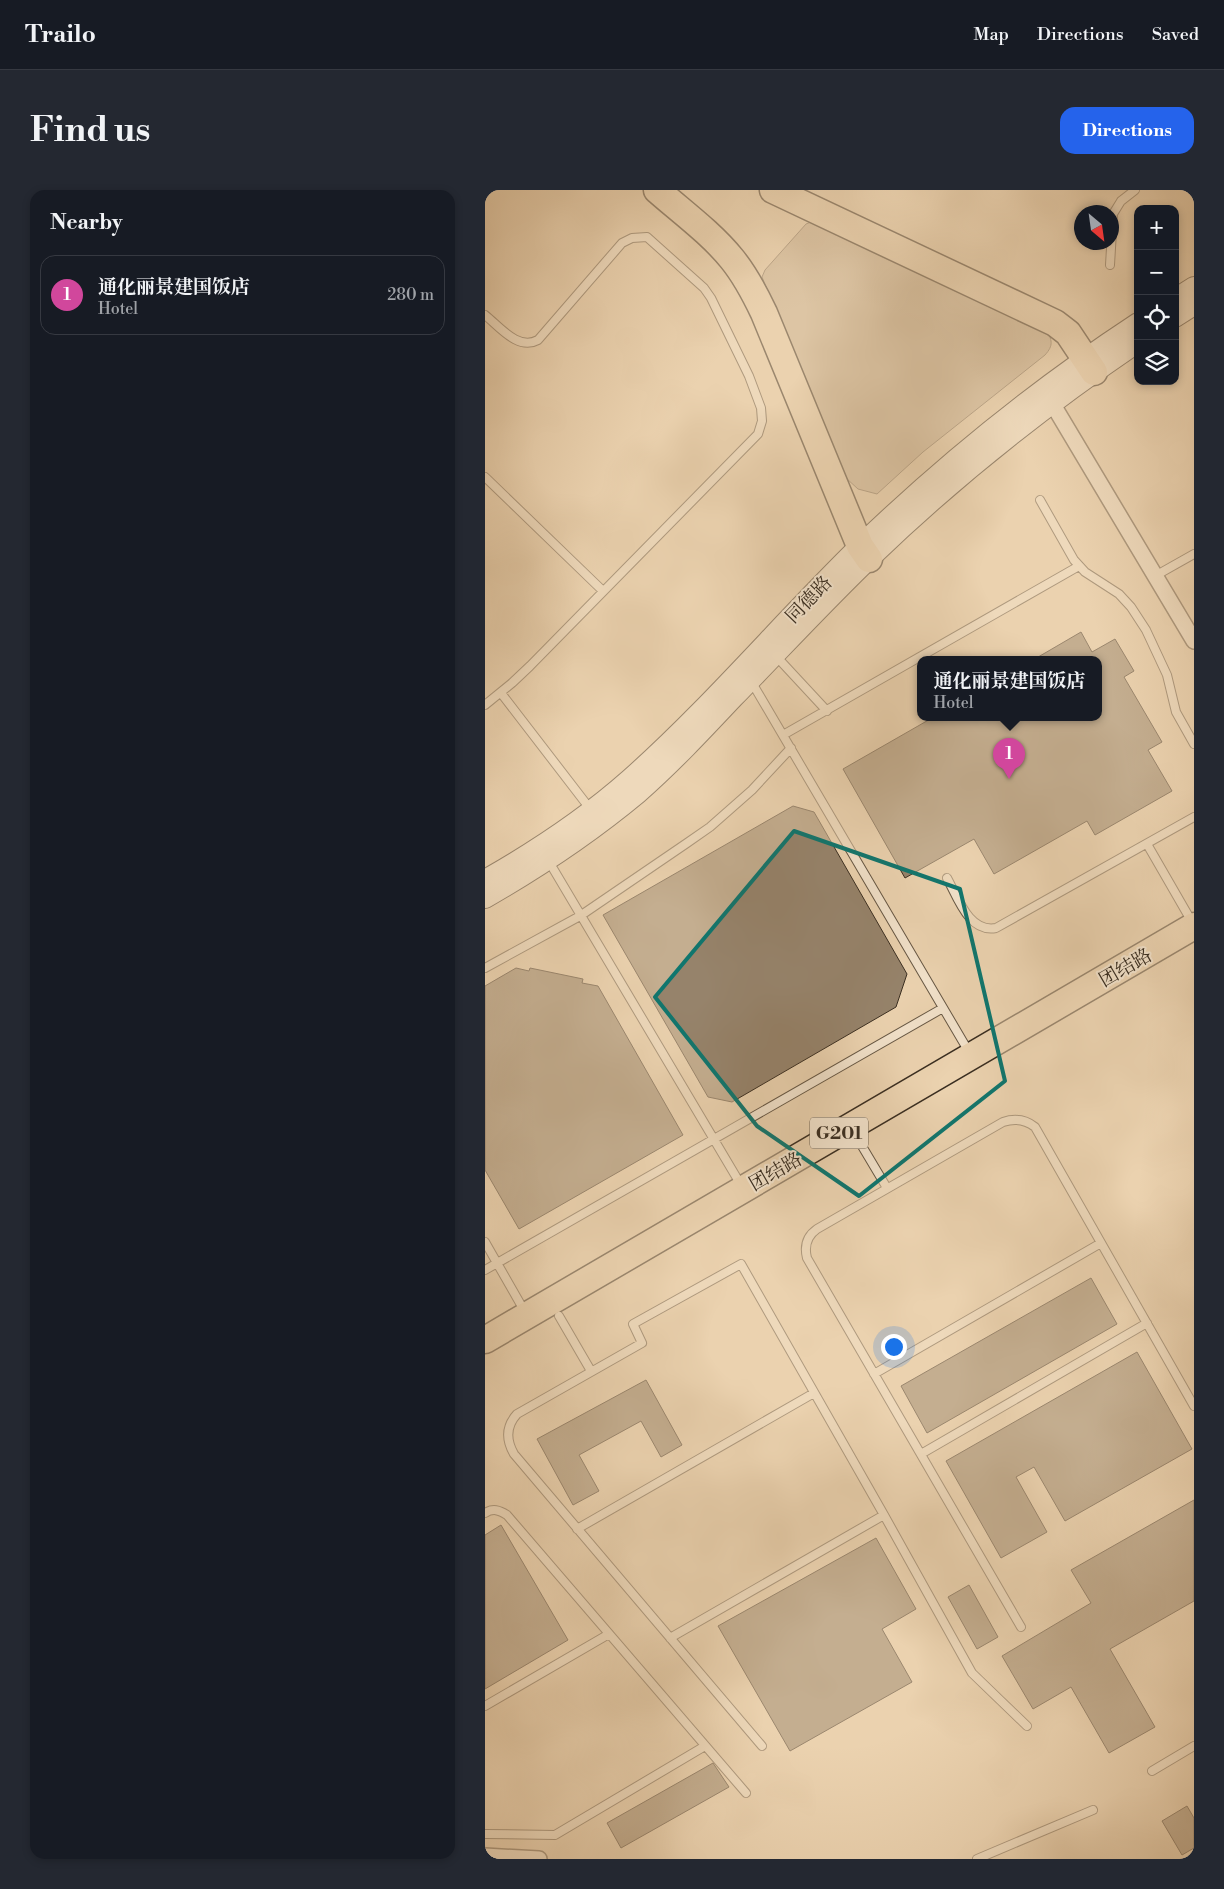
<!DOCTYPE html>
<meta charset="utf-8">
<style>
body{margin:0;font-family:"Libre Bodoni","Noto Serif SC",serif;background:#242831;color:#f1f3f6}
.controls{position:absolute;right:15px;top:15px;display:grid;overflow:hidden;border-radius:10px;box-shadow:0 2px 8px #0003}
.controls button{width:45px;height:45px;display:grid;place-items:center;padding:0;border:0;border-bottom:1px solid #363941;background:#171b24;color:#f1f3f6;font:25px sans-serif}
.compass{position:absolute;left:589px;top:15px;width:45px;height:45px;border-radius:50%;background:#171b24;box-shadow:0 2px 8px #0003;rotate:151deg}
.you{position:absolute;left:408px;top:1156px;width:18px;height:18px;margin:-12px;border:4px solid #fff;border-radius:50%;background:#1a73e8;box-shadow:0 0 0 8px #1a73e833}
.badge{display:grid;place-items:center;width:32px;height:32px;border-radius:50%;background:#2563eb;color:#fff;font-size:16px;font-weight:700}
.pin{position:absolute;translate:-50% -41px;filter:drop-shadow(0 1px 2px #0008)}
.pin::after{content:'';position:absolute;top:26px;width:18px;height:15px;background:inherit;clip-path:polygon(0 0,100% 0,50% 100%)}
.popup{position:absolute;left:432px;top:466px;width:185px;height:65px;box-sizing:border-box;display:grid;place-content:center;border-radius:10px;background:#171b24;filter:drop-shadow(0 1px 4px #0005);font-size:16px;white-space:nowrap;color:#9ea1a6}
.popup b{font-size:19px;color:#f1f3f6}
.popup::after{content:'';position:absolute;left:50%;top:100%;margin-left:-10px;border:10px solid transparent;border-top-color:#171b24}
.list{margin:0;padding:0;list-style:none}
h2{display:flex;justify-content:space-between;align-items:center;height:65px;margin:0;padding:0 20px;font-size:21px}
h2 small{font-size:16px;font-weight:400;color:#9ea1a6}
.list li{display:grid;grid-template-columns:32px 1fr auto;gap:15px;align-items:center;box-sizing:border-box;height:80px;margin:0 10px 10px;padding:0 10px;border:1px solid #363941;border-radius:15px}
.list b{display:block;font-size:19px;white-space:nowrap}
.list p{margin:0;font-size:16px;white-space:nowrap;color:#9ea1a6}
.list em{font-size:16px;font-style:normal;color:#9ea1a6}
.icon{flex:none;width:28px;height:28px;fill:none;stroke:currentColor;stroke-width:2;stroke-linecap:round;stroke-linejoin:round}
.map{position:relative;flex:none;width:709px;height:1669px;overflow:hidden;border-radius:15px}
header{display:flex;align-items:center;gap:30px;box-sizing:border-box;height:70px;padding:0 25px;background:#171b24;border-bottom:1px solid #363941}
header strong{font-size:24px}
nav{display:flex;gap:28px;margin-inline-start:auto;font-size:18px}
.intro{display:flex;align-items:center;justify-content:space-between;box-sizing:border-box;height:120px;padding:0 30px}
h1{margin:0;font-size:35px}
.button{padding:12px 22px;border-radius:15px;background:#2563eb;color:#fff;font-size:18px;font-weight:700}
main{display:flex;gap:30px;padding:0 30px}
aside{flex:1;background:#171b24;border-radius:15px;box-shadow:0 2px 8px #0003}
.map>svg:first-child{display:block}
.green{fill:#cdb697;stroke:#84725c}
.building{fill:#96836b;stroke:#3a2e21}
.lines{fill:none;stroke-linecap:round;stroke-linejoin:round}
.lane-casing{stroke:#665744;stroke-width:10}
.street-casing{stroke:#665744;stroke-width:18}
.secondary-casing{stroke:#3a2e21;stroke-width:22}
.highway-casing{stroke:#3a2e21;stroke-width:29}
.lane{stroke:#f2e2cb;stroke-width:8}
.street{stroke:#f2e2cb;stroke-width:15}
.secondary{stroke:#f2e2cb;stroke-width:20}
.highway{stroke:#ebd2af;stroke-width:26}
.marked{fill:none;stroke:#0f766e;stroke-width:4;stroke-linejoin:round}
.labels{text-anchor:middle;stroke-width:4;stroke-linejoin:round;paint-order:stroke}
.shield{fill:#f2e2cb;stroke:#716454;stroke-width:1}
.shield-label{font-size:18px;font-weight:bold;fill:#3a2e21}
.street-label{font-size:19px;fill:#3a2e21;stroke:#f2e2cb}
</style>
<header>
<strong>Trailo</strong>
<nav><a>Map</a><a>Directions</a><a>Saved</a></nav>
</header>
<div class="intro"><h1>Find us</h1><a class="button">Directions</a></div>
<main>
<aside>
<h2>Nearby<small></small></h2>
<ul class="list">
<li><span class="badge" style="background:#d1479c">1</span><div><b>通化丽景建国饭店</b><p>Hotel</p></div><em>280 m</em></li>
</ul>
</aside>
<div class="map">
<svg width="709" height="1669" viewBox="0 0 709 1669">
<rect width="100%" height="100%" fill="#ebd2af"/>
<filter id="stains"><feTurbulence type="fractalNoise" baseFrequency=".004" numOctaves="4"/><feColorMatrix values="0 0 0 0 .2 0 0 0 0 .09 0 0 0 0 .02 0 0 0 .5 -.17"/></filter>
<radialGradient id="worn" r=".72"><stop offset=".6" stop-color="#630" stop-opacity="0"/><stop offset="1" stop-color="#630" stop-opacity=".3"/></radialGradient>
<path class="green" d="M326 32 561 139C567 150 569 155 560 165L438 262 392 304 373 299 361 288 277 87 280 80 321 34Z"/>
<path class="building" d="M596 442 607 462 630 449 649 481 639 487 677 552 663 560 687 601 610 645 602 631 509 684 489 649 420 688 358 579 447 528H613V470H548Z
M308 616 329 622 422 784 411 817 247 912 223 907 118 725Z
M31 778 44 781 45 778 98 789 97 793 113 796 198 945 34 1039 0 980V796Z
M606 1088 632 1134 442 1243 416 1196Z
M652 1162 707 1259 580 1331 549 1277 531 1287 562 1342 516 1368 461 1271Z
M161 1190 197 1255 176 1267 156 1231 94 1265 114 1301 88 1315 52 1249Z
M709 1310V1411L625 1459 670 1537 624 1563 586 1497 548 1519 517 1466 606 1413 586 1380Z
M16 1335 83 1450 0 1499V1345Z
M391 1348 431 1419 397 1439 427 1492 305 1561 233 1436Z
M484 1395 513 1447 492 1459 463 1407Z
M228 1573 244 1597 136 1658 122 1633Z
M702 1616 709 1628V1658L697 1665 677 1631Z"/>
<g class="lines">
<g class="lane-casing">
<path id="lane" d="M625 75 628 24 636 11 650 0
M0 125C15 137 33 161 53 150L137 53 147 48 162 47 219 98 226 108 264 186 276 218 277 231 273 244 45 476 27 493 0 515
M0 287 118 401
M555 310 589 370 600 382 634 404 646 417 661 440 682 485 691 522 709 554
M670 386 709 364
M290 465 342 521
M266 491 484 862
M16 503 106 620
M298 545 594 376
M662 654 707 732
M63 670 256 995
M462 688C473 708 484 743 511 738L709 627
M0 778 95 726 202 653 225 637 267 600 306 558
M374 951 402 998
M0 1052 40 1122
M0 1080 458 818
M74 1126 106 1181
M389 1184 616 1053
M436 1264 662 1133
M0 1323C8 1318 14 1320 22 1325L261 1603
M92 1339 329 1203
M536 1437 322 1068C319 1056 322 1046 332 1039L518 932C530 928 540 929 550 937L709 1216
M185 1448 399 1325
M0 1516 124 1444
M277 1556 29 1264C21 1250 21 1236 32 1224L157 1153 148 1134 256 1074 399 1325 487 1483 542 1536
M667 1581 709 1556
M0 1644 70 1645 220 1556
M492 1669 608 1620"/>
</g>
<g class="street-casing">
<path id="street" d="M567 213 709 451
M0 1666 54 1669"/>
</g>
<g class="secondary-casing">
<path id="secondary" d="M690 109 709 97
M690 127 709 115
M0 690C51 661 101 628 145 589 227 516 298 431 376 355 461 273 554 198 653 133
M0 708C54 677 105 643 153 603 187 573 217 541 248 508 294 461 339 412 387 366 469 287 559 216 653 152"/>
</g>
<g class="highway-casing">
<path id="highway" d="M172 0C197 22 226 43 247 69 260 85 270 104 279 123L375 356 384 369
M288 0 570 133 583 143 609 182
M0 1150 709 736"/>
</g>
<use href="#lane" class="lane"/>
<use href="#street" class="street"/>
<use href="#secondary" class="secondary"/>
<use href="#highway" class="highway"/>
</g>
<path d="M0 0H709V1669H0ZM309 641 475 699 520 891 374 1006 272 936 170 807Z" fill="#ebd2af" fill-opacity=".55" fill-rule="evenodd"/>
<path class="marked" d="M309 641 475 699 520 891 374 1006 272 936 170 807Z"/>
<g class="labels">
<rect class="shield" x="325" y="927.5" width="58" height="31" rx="4"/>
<g class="shield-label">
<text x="354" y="949">G201</text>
</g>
<g class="street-label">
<text transform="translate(323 409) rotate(-46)" y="7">同德路</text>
<text transform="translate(640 777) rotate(-30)" y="7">团结路</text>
<text transform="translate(290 981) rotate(-30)" y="7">团结路</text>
</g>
</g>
<rect width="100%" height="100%" filter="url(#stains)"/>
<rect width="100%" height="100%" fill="url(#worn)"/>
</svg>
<div class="controls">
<button>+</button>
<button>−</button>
<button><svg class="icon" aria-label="locate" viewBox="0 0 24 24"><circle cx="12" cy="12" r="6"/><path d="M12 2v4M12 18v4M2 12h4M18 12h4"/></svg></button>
<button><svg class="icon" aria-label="layers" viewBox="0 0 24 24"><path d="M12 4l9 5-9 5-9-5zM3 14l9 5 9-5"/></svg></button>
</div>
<svg class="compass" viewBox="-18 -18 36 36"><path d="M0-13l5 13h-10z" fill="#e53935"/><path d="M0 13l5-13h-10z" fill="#9ea1a6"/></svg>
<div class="you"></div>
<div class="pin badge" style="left:524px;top:589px;background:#d1479c">1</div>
<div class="popup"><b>通化丽景建国饭店</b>Hotel</div>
</div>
</main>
